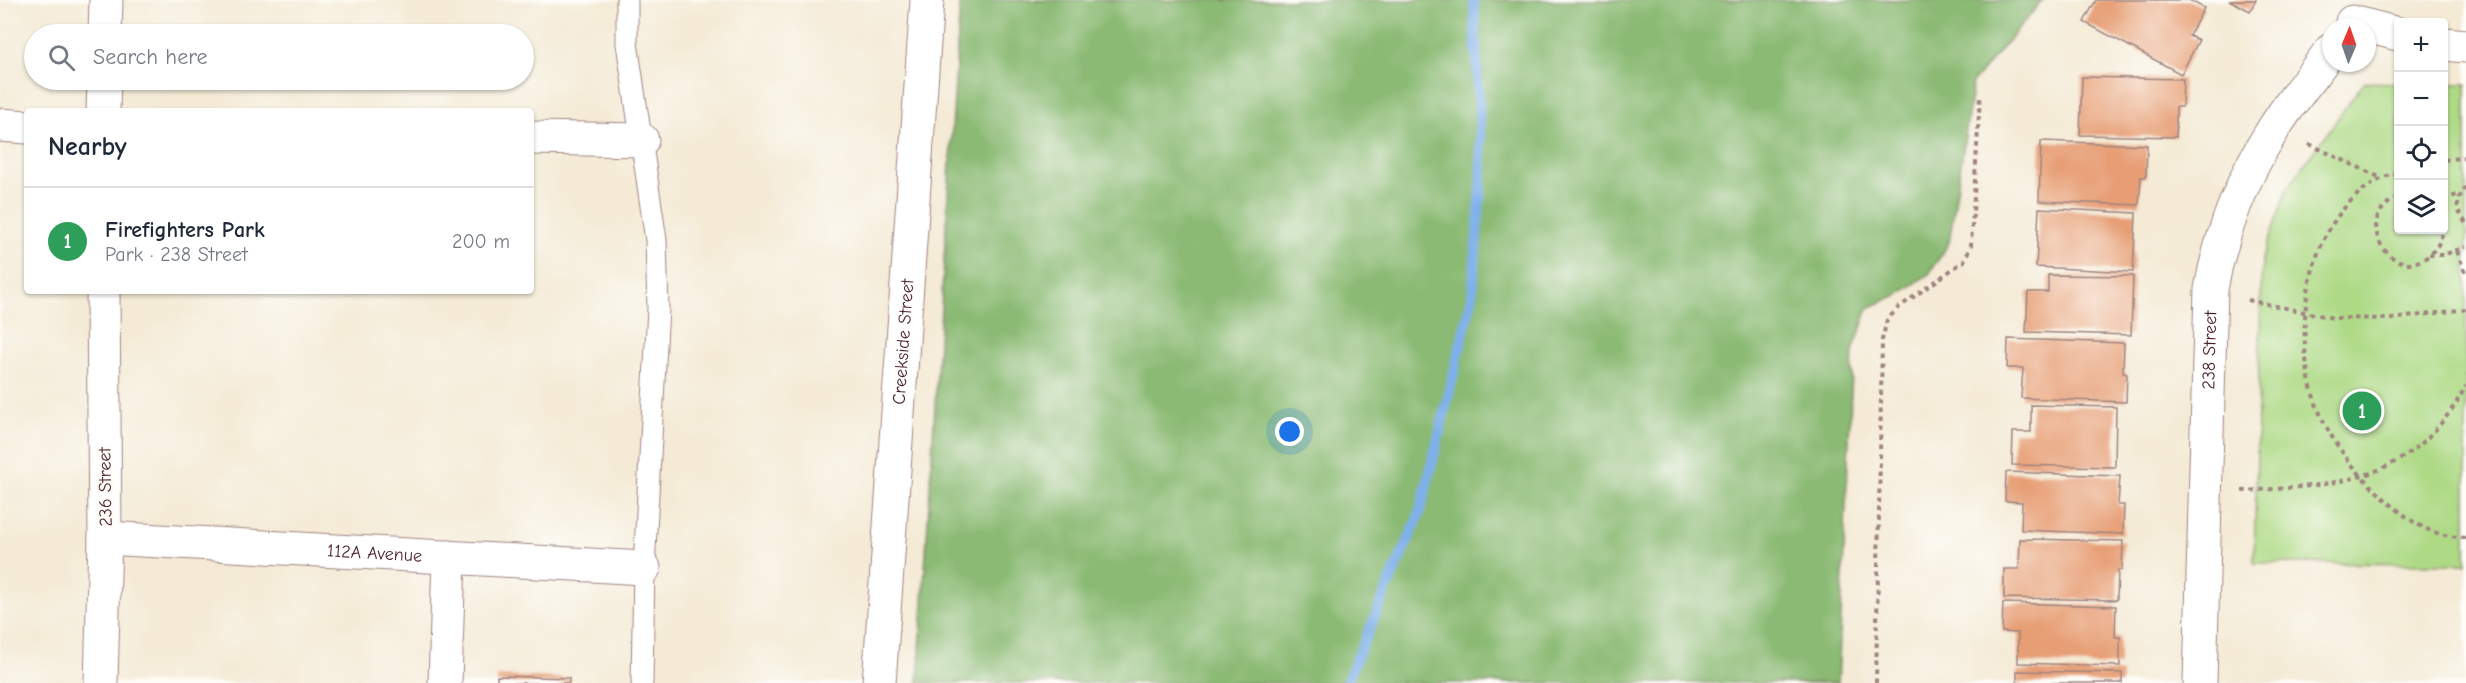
<!DOCTYPE html>
<meta charset="utf-8">
<style>
body{margin:0;font-family:"Comic Neue",sans-serif;background:#f2f2f3;color:#1f2937}
.controls{position:absolute;right:18px;top:18px;display:grid;overflow:hidden;border-radius:6px;box-shadow:0 2px 4px #0004}
.controls button{width:54px;height:54px;display:grid;place-items:center;padding:0;border:0;border-bottom:2px solid #e0e1e3;background:#fff;color:#1f2937;font:30px sans-serif}
.compass{position:absolute;left:2322px;top:18px;width:54px;height:54px;border-radius:50%;background:#fff;box-shadow:0 2px 4px #0004;rotate:2deg}
.you{position:absolute;left:1290px;top:432px;width:21px;height:21px;margin:-15px;border:4px solid #fff;border-radius:50%;background:#1a73e8;box-shadow:0 0 0 9px #1a73e833}
.badge{display:grid;place-items:center;width:39px;height:39px;border-radius:50%;background:#111827;color:#fff;font-size:20px;font-weight:700}
.pin{position:absolute;translate:-50% -50%;border:3px solid #fff;box-shadow:0 2px 6px #0006}
.list{margin:0;padding:0;list-style:none}
h2{display:flex;justify-content:space-between;align-items:center;height:78px;margin:0;padding:0 24px;font-size:26px}
h2 small{font-size:20px;font-weight:400;color:#747a83}
.list li{display:grid;grid-template-columns:39px 1fr auto;gap:18px;align-items:center;box-sizing:border-box;height:108px;padding:0 24px;border-top:2px solid #e0e1e3}
.list b{display:block;font-size:22px;white-space:nowrap}
.list p{margin:0;font-size:20px;white-space:nowrap;color:#747a83}
.list em{font-size:20px;font-style:normal;color:#747a83}
.icon{flex:none;width:33px;height:33px;fill:none;stroke:currentColor;stroke-width:2;stroke-linecap:round;stroke-linejoin:round}
.map{position:relative;flex:none;width:2466px;height:683px;overflow:hidden}
.search{position:absolute;background:#fff;box-shadow:0 2px 4px #0004;left:24px;top:24px;width:510px;height:66px;display:flex;align-items:center;gap:15px;box-sizing:border-box;padding:0 21px;border-radius:33px;color:#747a83;font-size:22px}
.panel{position:absolute;background:#fff;box-shadow:0 2px 4px #0004;left:24px;top:108px;width:510px;height:186px;border-radius:6px}
.map>svg:first-child{display:block}
.green{fill:#aeda86;stroke:#7c7c58;stroke-width:1.5}
.forest{fill:#8aba73;stroke:#6a6c4f;stroke-width:1.5}
.lines{fill:none;stroke-linecap:round;stroke-linejoin:round}
.stream{stroke:#7fb0ea;stroke-width:10}
.building{fill:#e79e74}
.service-casing{stroke:#9f8480;stroke-width:23}
.minor-casing{stroke:#9f8480;stroke-width:35}
.tertiary-casing{stroke:#9f8480;stroke-width:35}
.path{stroke:#9f8480;stroke-width:4;stroke-dasharray:4.5 4.5;stroke-linecap:butt}
.service{stroke:#fff;stroke-width:21}
.minor{stroke:#fff;stroke-width:33}
.tertiary{stroke:#fff;stroke-width:33}
.labels{text-anchor:middle;stroke-width:5;stroke-linejoin:round;paint-order:stroke}
.street-label{font-size:18px;fill:#4a1f2b;stroke:#fdfcf7}
</style>
<div class="map">
<svg width="2466" height="683" viewBox="0 0 2466 683">
<rect width="100%" height="100%" fill="#fdfcf7"/>
<filter id="ink" filterUnits="userSpaceOnUse"><feTurbulence type="fractalNoise" baseFrequency=".0167" numOctaves="2"/><feDisplacementMap in="SourceGraphic" scale="12" xChannelSelector="R" yChannelSelector="G"/><feConvolveMatrix kernelMatrix="1 2 1 2 8 2 1 2 1" color-interpolation-filters="sRGB"/></filter>
<filter id="wash" filterUnits="userSpaceOnUse"><feTurbulence type="fractalNoise" baseFrequency=".008" numOctaves="4" result="noise"/><feDisplacementMap in="SourceGraphic" scale="24" xChannelSelector="R" yChannelSelector="G"/><feGaussianBlur stdDeviation="1.35" result="paint"/><feColorMatrix in="noise" values="0 0 0 0 0 0 0 0 0 0 0 0 0 0 0 0 0 1.4 0 .05"/><feComposite in="paint" operator="in"/></filter>
<g filter="url(#wash)">
<rect width="100%" height="100%" fill="#f4ead5"/>
<path class="green" d="M2364 82 2398 83V230H2444V84H2466V564L2254 563 2262 259 2288 187Z"/>
<path class="forest" d="M960 0H2043L1973 82 1949 243 1929 274 1899 294 1868 308 1853 351 1838 683H918Z"/>
<g class="lines">
<path class="stream" d="M1346 683 1420 513 1472 298 1482 176 1474 0"/>
</g>
<g id="blocks">
<path class="building" d="M2096 0H2189L2204 8 2189 36 2199 40 2181 74 2084 22Z
M2229 0H2256L2250 11Z
M2082 77 2183 79 2182 107H2176V137L2080 135Z
M2041 141 2147 145 2146 177H2141L2139 205 2039 201Z
M2039 208 2136 213 2133 272 2036 267Z
M2048 275 2133 276 2131 335 2026 332 2028 292H2048Z
M2008 339 2124 343 2123 372 2127 373 2126 402 2021 398 2023 368H2007Z
M2031 405 2116 407 2115 467 2012 465 2013 432H2031Z
M2006 472 2120 476 2118 505H2124L2123 534 2021 530 2022 502 2005 501Z
M2020 539 2123 541 2122 570H2118L2117 600 2004 598V569H2019Z
M2003 603 2116 606 2115 637H2120V666L2018 663V633L2002 632Z
M2017 671 2122 673V683H2017Z
M497 676 569 678V683H497Z"/>
</g>
</g>
<g filter="url(#ink)">
<use href="#blocks" fill-opacity="0" stroke="#9f8480" stroke-width="1.5"/>
<g class="lines">
<g class="service-casing">
<path id="service" d="M627 0V43L656 240 658 308 644 568 642 683"/>
</g>
<g class="minor-casing">
<g id="minor">
<path d="M2352 22 2398 34"/>
<path d="M105 34 106 0"/>
<path d="M2444 44 2466 46"/>
<path d="M103 111 104 80"/>
<path d="M0 125 27 127"/>
<path d="M531 138 642 140"/>
<path id="s1" d="M105 538 644 568"/>
<path d="M101 683 105 538 103 291"/>
<path d="M445 683 449 557"/>
<path id="s2" d="M2200 683 2211 289C2221 233 2243 176 2274 128 2291 101 2312 76 2331 50"/>
</g>
</g>
<g class="tertiary-casing">
<g id="tertiary">
<path id="s3" d="M879 683 927 0"/>
</g>
</g>
<path class="path" d="M2309 144 2381 178
M2444 160 2466 157
M2398 172C2314 199 2293 306 2310 383 2320 429 2352 470 2386 500 2414 524 2428 535 2466 538
M2394 174 2398 178
M2466 187 2461 193 2457 208 2466 224
M2398 198C2351 216 2389 283 2427 257 2436 250 2442 241 2442 230
M2444 200 2459 194
M2457 251 2466 275
M2429 255H2443L2466 247
M2248 300 2333 318 2392 319 2466 309
M2242 491C2341 485 2413 483 2466 386
M1876 683 1882 340 1887 320 1898 308 1964 261 1971 245 1980 97"/>
<use href="#service" class="service"/>
<use href="#minor" class="minor"/>
<use href="#tertiary" class="tertiary"/>
</g>
</g>
<g class="labels">
<g class="street-label">
<text dy="6" stroke="none"><textPath href="#s3" startOffset="342">Creekside Street</textPath></text>
<text dy="6" stroke="none"><textPath href="#s2" startOffset="333">238 Street</textPath></text>
<text transform="translate(105 487) rotate(-91)" y="6">236 Street</text>
<text dy="6" stroke="none"><textPath href="#s1" startOffset="270">112A Avenue</textPath></text>
</g>
</g>
</svg>
<div class="controls">
<button>+</button>
<button>−</button>
<button><svg class="icon" aria-label="locate" viewBox="0 0 24 24"><circle cx="12" cy="12" r="6"/><path d="M12 2v4M12 18v4M2 12h4M18 12h4"/></svg></button>
<button><svg class="icon" aria-label="layers" viewBox="0 0 24 24"><path d="M12 4l9 5-9 5-9-5zM3 14l9 5 9-5"/></svg></button>
</div>
<svg class="compass" viewBox="-18 -18 36 36"><path d="M0-13l5 13h-10z" fill="#e53935"/><path d="M0 13l5-13h-10z" fill="#747a83"/></svg>
<div class="you"></div>
<div class="pin badge" style="left:2362px;top:411px;background:#2e9e5b">1</div>
<div class="search"><svg class="icon" aria-label="search" viewBox="0 0 24 24"><circle cx="10" cy="10" r="6"/><path d="M15 15l6 6"/></svg>Search here</div>
<section class="panel">
<h2>Nearby<small></small></h2>
<ul class="list">
<li><span class="badge" style="background:#2e9e5b">1</span><div><b>Firefighters Park</b><p>Park · 238 Street</p></div><em>200 m</em></li>
</ul>
</section>
</div>
